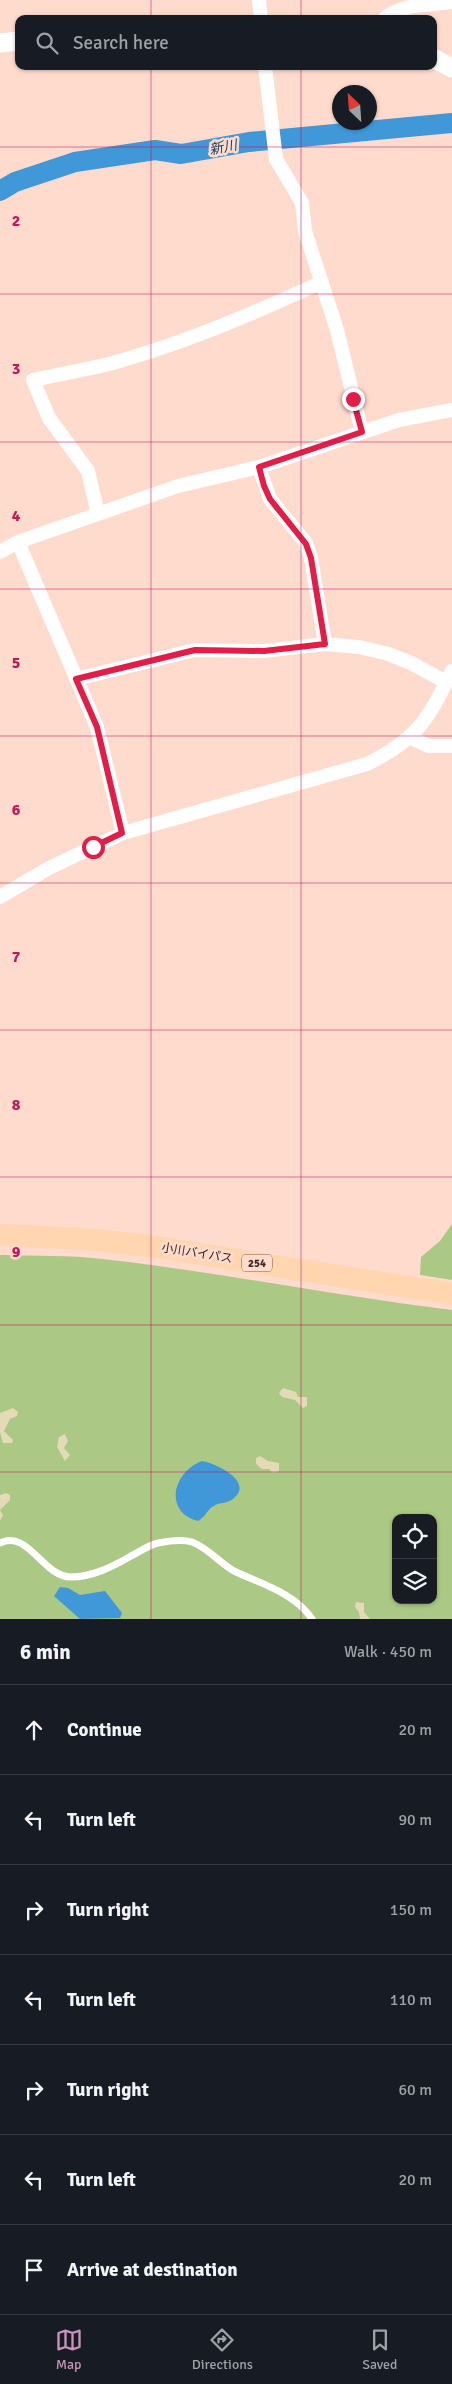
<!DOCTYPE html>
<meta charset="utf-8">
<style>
body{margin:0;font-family:Signika,"Noto Sans JP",sans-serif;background:#20242c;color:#f1f3f6}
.controls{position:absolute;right:15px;bottom:15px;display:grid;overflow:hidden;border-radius:10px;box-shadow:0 1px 4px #0004}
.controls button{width:45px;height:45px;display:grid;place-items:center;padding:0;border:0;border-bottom:1px solid #363941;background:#171b24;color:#f1f3f6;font:25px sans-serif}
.compass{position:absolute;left:332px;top:85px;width:45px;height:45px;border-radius:50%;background:#171b24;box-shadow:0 1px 4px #0004;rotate:335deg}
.stop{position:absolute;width:15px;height:15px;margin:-11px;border:4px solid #e11d48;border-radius:50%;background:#fff}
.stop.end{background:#e11d48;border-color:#fff;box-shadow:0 1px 5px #0008}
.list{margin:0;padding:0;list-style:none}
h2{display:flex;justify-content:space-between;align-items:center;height:65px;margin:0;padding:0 20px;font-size:21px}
h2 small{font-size:16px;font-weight:400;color:#9ea1a6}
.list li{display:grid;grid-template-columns:32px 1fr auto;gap:15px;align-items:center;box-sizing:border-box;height:90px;padding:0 20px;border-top:1px solid #363941}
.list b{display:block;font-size:19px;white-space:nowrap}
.list em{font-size:16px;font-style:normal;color:#9ea1a6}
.icon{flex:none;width:28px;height:28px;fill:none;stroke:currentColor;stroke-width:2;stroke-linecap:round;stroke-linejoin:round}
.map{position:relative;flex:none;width:452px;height:1619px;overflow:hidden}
.search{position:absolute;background:#171b24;box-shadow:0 1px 4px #0004;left:15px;right:15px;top:15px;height:55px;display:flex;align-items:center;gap:12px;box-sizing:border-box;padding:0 18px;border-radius:10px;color:#9ea1a6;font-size:19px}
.sheet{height:695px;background:#171b24}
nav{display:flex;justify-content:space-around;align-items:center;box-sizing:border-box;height:70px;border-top:1px solid #363941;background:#171b24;font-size:14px;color:#9ea1a6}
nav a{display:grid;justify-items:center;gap:2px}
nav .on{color:#ca94bd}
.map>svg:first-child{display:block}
.green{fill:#abc884;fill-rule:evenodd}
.sand{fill:#e4dab5}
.water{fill:#4098d9}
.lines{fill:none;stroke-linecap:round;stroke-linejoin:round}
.river{stroke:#4098d9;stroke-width:20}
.service{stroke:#fff;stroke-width:7}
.minor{stroke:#fff;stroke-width:14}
.secondary{stroke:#fff;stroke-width:19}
.trunk{stroke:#ffd6b0;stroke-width:22}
.route{stroke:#e11d48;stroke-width:6}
.grid{fill:none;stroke:#c2185b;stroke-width:1;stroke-opacity:0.55}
.labels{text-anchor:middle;stroke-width:5;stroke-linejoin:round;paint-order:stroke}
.shield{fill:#ffdbcd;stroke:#715d55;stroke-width:1}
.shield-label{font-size:11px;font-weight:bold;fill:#342721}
.street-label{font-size:12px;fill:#342721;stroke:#ffdbcd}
.water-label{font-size:14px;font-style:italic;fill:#1d415c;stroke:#ffdbcd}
.grid-label{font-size:16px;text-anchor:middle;font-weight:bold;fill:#c2185b;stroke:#ffdbcd;stroke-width:5;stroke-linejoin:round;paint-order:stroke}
</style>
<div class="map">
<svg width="452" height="1619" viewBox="0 0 452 1619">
<rect width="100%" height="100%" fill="#ffdbcd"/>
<path class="green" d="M452 1224V1280L420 1275 421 1257 440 1241Z
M0 1255C34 1256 69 1255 102 1259 220 1272 335 1296 452 1310V1619H0ZM396 1518H433V1600H396Z"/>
<path class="sand" d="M283 1388 296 1392 298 1397H307V1406L303 1408 295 1400 282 1397 279 1393Z
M13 1408 18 1412 17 1416 10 1419 4 1431 13 1440 12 1443H3L0 1432V1413Z
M65 1434 68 1441 64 1448 70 1455 65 1461 57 1447 59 1437Z
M260 1456 268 1461 279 1463V1471L273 1473 269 1469H262L256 1464V1458Z
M6 1493 10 1495V1500L0 1510 3 1515 0 1521V1495Z
M356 1602 364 1603V1612L370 1619H360L359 1612 355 1607Z"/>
<path class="water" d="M202 1461C215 1463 254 1481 234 1498 228 1504 218 1502 212 1507 206 1512 205 1517 198 1521 163 1512 173 1472 202 1461Z
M60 1587 68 1588 80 1595 105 1591 122 1613 120 1618 80 1619 54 1596Z"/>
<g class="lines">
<path class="river" d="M0 191 15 182 75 162 155 150 181 154 249 142 452 123"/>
<path class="service" d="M0 1543C28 1529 43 1577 71 1577 92 1577 112 1567 131 1556 139 1552 149 1545 158 1543 168 1541 182 1539 192 1542 207 1547 223 1566 236 1572 262 1584 296 1594 312 1619"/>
<path class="minor" d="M259 0 261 19
M384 19C399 4 431 5 452 2
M265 66 276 159 302 203 305 231 337 330 362 432
M259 467 270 499 306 543 311 558 325 644
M98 514 88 471 49 418 33 380C63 373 94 369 123 360 192 340 257 312 322 282
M18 542 97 727 123 833
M0 552 18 542 178 486 259 467 399 420 452 410
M76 679 195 650 264 651 325 644 359 647 389 654 413 664 446 682
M411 738 429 746H452
M0 897 49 868 123 833 367 764C418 739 428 719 452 671"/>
<path class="secondary" d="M0 43 19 41
M433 58 452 68"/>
<path class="trunk" d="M0 1235 87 1239 150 1246 452 1294"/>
</g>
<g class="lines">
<path class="route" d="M93 847 122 833 97 727 76 679 195 650 264 651 325 644 311 558 306 544 270 499 264 486 259 467 362 432 353 399"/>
</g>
<path class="grid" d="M151 0V19M301 0V19M151 66V1619M301 66V1619M0 147H452M0 294H452M0 442H452M0 589H452M0 736H452M0 883H452M0 1030H452M0 1177H452M0 1325H452M0 1472H452"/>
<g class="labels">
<rect class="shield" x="242" y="1254.5" width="30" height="17" rx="4"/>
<g class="shield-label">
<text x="257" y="1267">254</text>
</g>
<g class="street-label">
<text transform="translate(197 1253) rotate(9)" y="4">小川バイパス</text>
</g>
<g class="water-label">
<text transform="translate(223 147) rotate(-11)" y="5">新川</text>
</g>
</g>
<g class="grid-label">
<text x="16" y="226">2</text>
<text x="16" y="374">3</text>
<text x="16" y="521">4</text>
<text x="16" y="668">5</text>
<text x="16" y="815">6</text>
<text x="16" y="962">7</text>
<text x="16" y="1110">8</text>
<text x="16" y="1257">9</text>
</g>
</svg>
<div class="controls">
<button><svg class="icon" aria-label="locate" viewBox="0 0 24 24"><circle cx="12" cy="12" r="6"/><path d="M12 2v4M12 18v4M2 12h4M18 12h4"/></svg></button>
<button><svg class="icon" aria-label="layers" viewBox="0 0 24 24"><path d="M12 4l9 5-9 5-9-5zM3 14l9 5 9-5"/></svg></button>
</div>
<svg class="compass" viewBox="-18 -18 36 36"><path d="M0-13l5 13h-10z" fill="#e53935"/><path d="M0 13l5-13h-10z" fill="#9ea1a6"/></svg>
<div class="stop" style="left:93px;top:847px"></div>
<div class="stop end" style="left:353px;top:399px"></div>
<div class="search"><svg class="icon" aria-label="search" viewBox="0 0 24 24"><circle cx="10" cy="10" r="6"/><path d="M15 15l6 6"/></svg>Search here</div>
</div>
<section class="sheet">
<h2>6 min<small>Walk · 450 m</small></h2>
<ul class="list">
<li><svg class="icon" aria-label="ahead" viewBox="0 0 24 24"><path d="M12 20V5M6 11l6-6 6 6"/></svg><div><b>Continue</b></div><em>20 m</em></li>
<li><svg class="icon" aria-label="left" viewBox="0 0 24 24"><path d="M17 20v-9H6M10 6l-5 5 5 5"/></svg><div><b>Turn left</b></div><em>90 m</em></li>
<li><svg class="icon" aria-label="right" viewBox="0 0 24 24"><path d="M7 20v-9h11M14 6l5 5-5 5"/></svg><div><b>Turn right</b></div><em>150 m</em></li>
<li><svg class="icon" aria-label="left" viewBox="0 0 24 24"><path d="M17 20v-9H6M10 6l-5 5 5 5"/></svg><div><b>Turn left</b></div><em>110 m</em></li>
<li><svg class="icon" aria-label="right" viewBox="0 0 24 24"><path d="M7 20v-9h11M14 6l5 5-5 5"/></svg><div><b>Turn right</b></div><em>60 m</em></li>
<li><svg class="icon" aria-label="left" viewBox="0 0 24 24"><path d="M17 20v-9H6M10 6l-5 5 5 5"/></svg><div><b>Turn left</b></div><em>20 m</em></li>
<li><svg class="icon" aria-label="arrive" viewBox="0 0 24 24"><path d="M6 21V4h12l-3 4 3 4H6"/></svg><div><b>Arrive at destination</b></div></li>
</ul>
</section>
<nav>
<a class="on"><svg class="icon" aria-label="map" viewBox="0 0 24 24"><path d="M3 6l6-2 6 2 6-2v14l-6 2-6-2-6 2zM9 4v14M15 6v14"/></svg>Map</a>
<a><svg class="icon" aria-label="directions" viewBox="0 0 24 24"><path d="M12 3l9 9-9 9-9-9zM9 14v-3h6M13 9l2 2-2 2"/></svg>Directions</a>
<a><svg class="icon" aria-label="saved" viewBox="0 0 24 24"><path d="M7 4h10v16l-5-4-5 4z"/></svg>Saved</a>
</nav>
